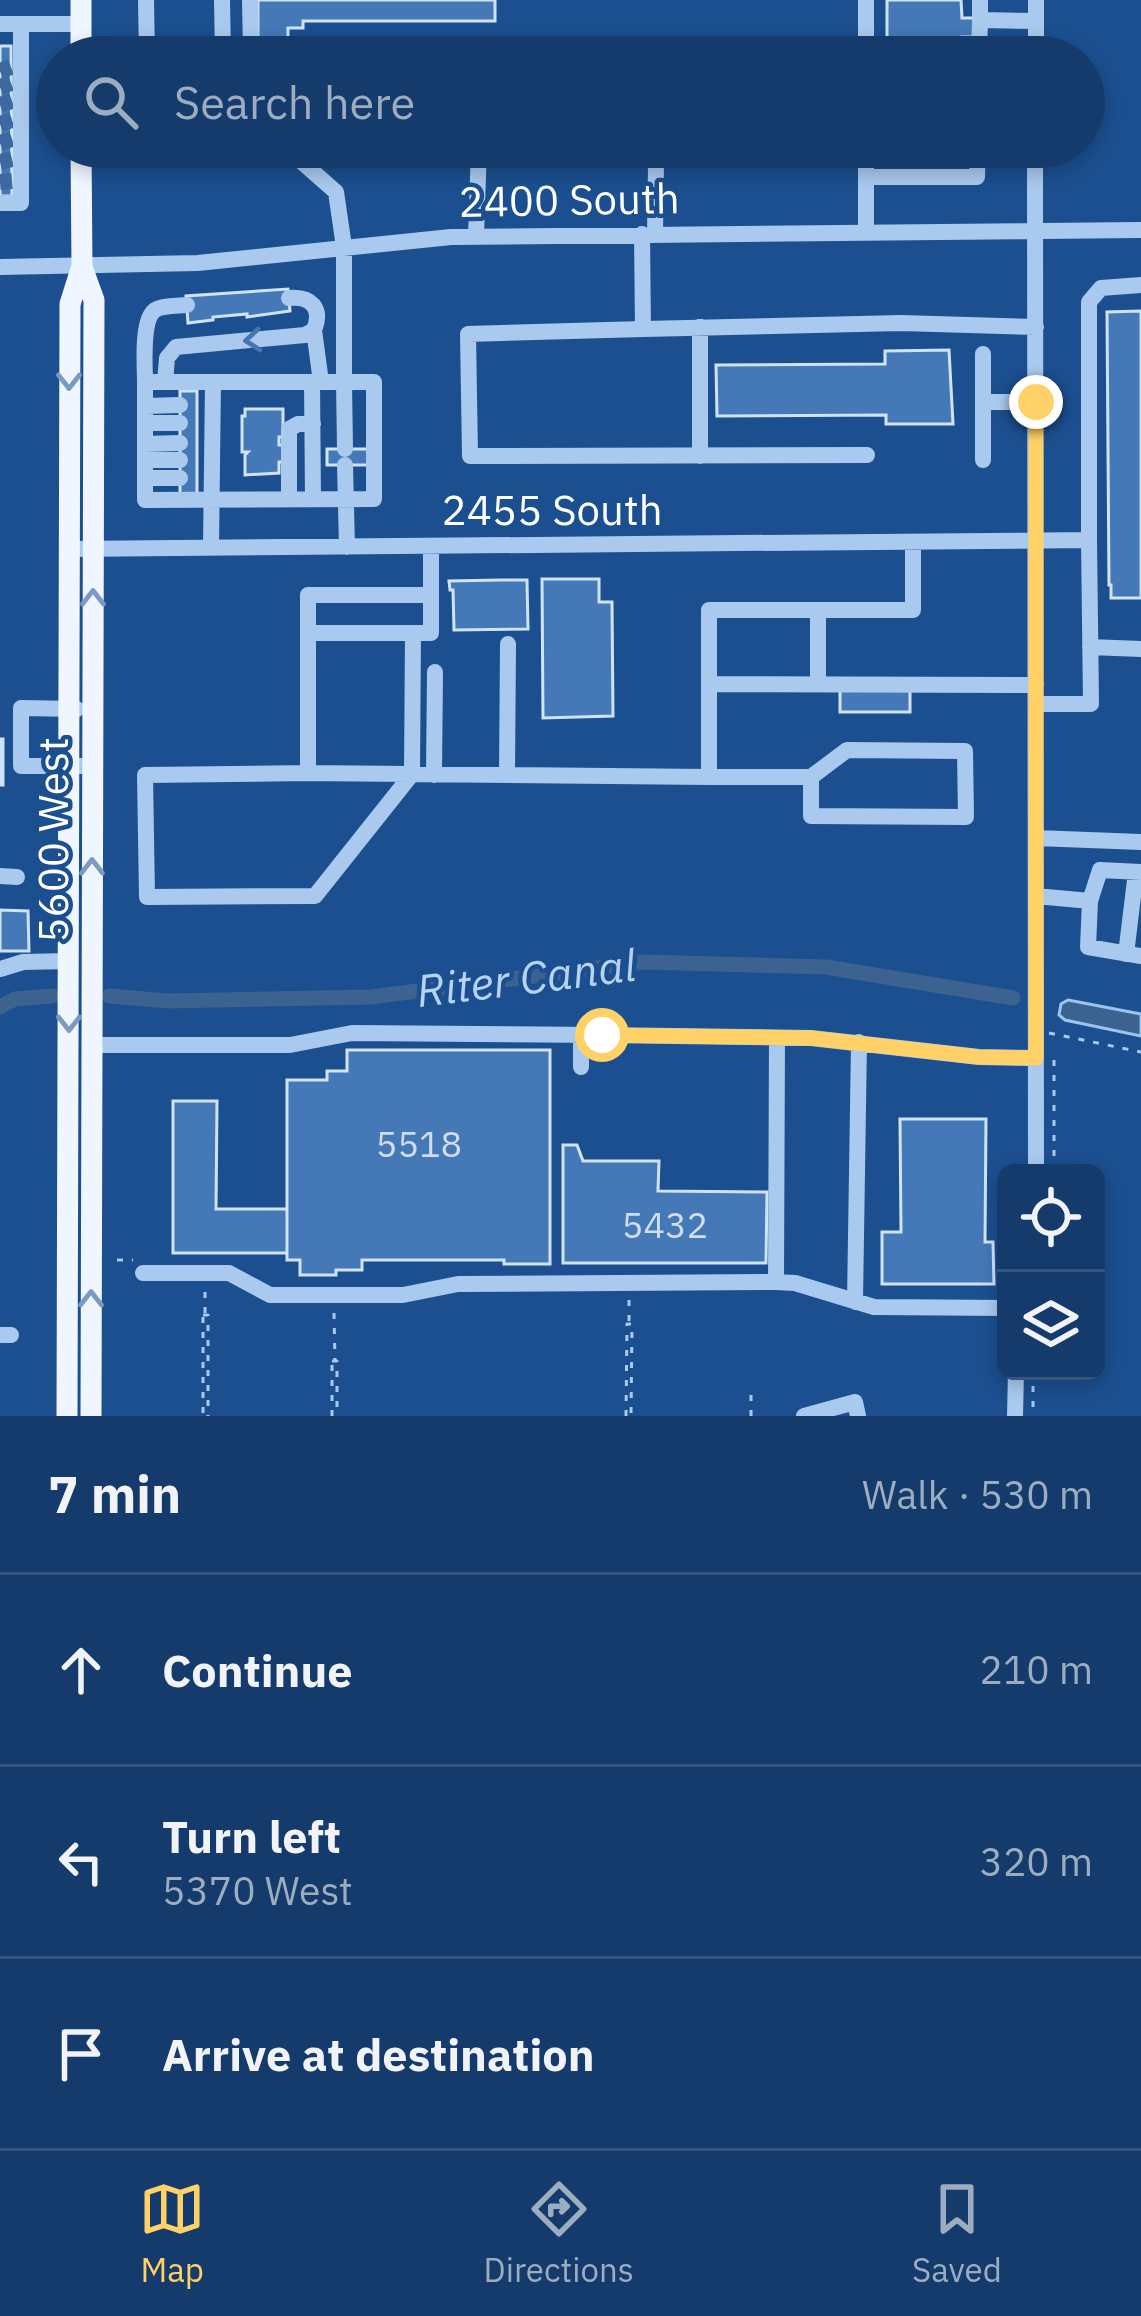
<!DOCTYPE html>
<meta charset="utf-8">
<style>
body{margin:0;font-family:"IBM Plex Sans",sans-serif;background:#214673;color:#f1f3f6}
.controls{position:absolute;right:36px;bottom:36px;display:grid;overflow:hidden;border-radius:18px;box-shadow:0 6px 18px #0003}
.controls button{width:108px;height:108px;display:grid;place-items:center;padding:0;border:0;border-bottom:3px solid #33557e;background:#143b6b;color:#f1f3f6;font:60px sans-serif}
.stop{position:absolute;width:36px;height:36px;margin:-27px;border:9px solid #ffd166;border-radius:50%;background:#fff}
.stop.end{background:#ffd166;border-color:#fff;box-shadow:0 3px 12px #0008}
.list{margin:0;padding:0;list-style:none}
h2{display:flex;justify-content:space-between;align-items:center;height:156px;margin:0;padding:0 48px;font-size:51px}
h2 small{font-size:39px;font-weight:400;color:#9dadc1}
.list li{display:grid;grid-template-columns:78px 1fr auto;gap:36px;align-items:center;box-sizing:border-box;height:192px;padding:0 48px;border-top:3px solid #33557e}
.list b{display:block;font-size:45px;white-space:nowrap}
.list p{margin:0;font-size:39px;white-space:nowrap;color:#9dadc1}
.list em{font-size:39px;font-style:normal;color:#9dadc1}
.icon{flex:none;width:66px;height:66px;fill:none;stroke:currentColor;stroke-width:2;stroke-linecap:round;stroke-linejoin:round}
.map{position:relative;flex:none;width:1141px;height:1416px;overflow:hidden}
.search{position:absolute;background:#143b6b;box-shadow:0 6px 18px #0003;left:36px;right:36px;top:36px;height:132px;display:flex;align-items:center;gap:30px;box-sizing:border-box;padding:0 42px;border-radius:66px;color:#9dadc1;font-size:45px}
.sheet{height:732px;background:#143b6b}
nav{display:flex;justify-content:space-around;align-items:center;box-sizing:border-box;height:168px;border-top:3px solid #33557e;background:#143b6b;font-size:33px;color:#9dadc1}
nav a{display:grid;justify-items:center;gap:6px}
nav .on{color:#ffd166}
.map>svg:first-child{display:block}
.water{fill:#3c6290;stroke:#9cc4f0;stroke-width:3}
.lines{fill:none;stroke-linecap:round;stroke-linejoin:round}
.canal{stroke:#3c6290;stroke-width:15}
.building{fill:#4478b7;stroke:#cfe3fa;stroke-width:3}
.minor-tunnel{stroke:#3d69a0;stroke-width:16;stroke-dasharray:16 8;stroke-linecap:butt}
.path{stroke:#a9c9ee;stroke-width:3;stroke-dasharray:6 9;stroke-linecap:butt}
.minor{stroke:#a9c9ee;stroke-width:16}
.major{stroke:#f0f6ff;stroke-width:21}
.oneway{stroke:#4674ac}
.oneway2{stroke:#7b9ac1}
.route{stroke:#ffd166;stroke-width:15}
.labels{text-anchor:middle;stroke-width:9;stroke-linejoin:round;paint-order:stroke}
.number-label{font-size:36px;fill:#d0dded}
.street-label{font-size:42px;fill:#fff;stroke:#1b4f8f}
.water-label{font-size:45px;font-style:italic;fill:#b5d3f5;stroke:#1b4f8f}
</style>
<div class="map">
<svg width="1141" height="1416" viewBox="0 0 1141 1416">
<rect width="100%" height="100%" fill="#1b4f8f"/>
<path class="water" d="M1068 1000 1141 1014V1036L1065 1020 1059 1015 1061 1004Z"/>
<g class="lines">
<path class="canal" d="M109 996 168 1001 371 997 643 962 826 967 1013 998
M0 1007 15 999 52 996"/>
</g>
<path class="building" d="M258 0H495V21H303V28H288V42H258Z
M887 0H961L962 18H975V37H962V57H887Z
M0 46H11L12 196H0Z
M288 289 290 311 247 317V314L213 317V320L188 323 186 296Z
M1141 311V598H1111V585H1109L1107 312Z
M949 350 953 424H886V415L717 416 716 365 885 364V351Z
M180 391H197V495H180Z
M245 409H283V437H279V445H283V462H279V473L245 475V455L248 452H242V416H245Z
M327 449H370V465H327Z
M542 579H599V602H612L613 716 543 718Z
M501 580H527L528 629 454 630 453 590H450L449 581Z
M840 686H910V712H840Z
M0 739H3V785H0Z
M0 910 28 911 29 951H0Z
M347 1050H550V1264H504V1260H362V1270H336V1275H300V1260H287V1080H327V1071H347Z
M173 1101H217L216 1209H287V1253H173Z
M900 1119H986L985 1242H993L994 1284H882V1232H901Z
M563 1145H577L583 1161H659L658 1191 767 1192 766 1263H563Z"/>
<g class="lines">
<path class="minor-tunnel" d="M0 71 11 67
M0 87 11 83
M0 105 12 101
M0 124 12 120
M0 143 12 139
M0 162 12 159
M0 182 12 181"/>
<path class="path" d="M1049 1033 1141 1052
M1054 1060V1173
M117 1260H133
M629 1300V1321
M205 1313V1286
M334 1313 335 1361
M203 1315H208V1416
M203 1317V1416
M332 1361H337V1416
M1033 1371V1416
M332 1416V1363
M626 1416 627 1324H632L631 1416
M751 1416V1394"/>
<path class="minor" d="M146 0 147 57
M222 0 223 56
M250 0 251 49
M866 0V57
M980 0V20
M0 24H81
M223 50 251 49 257 56 481 53V57
M979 57 980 20 1036 21
M1036 57V0
M1035 147 1036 1173
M866 177H977L978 147
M0 203H21V24
M866 232V147
M642 234 643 329 468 334 470 456 867 455
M655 234 656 165
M476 236 479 147
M0 267 198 263 451 237 1141 230
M700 327V456
M643 329 901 323 1036 327
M314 330 321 382
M983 354V402H1036
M145 382C145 366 141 320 155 310 163 305 178 306 187 305
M165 382 167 358 176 347 305 335 314 330C323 308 311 296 289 298
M213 382H145V500L374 499V382H344L345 449
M312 382 313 499
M983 402V460
M145 406 180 405
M145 423H180
M145 444 180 443
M145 460H180
M345 465 347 547
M145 478H180
M289 499V429L298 424H313
M1089 540V302L1101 288 1141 285
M431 546V633H308V773L709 777V684L1036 685
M211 548 213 382H344V247L336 192 285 147
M69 549 1089 540 1091 704H1036
M818 610V684
M308 633V595H431
M1090 647 1141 649
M709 684V610H913V543
M77 709 21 708V766H92
M308 773 145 775 147 897 315 896 412 774 413 633
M434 775 435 672
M507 775 508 644
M709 777H811V816L966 817 965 751 847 750 811 777
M1036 838 1141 842
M0 876 17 877
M1036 896 1090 901 1088 947 1141 956
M1090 901 1100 870 1141 872
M1126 954 1136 872
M0 969 23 962 69 961
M91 1045H290L352 1033 602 1035 811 1038 979 1057 1036 1058
M581 1067V1034
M143 1273H229L270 1295H403L458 1284 776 1282 795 1283 874 1307 1006 1308
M776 1282 777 1038
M855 1302 859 1042
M0 1335H11
M804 1416 855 1402 858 1416
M1015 1416 1016 1371"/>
<path class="major" d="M81 0V57
M82 267 94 300 91 1416
M67 1416 70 304 82 266 81 147"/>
</g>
<defs><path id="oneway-chevron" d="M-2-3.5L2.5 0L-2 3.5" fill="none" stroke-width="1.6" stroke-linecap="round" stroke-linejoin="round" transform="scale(3)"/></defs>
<use class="oneway" href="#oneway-chevron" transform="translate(253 340) rotate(175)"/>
<g class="oneway2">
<use href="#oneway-chevron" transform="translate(69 381) rotate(90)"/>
<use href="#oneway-chevron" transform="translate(93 598) rotate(-90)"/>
<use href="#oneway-chevron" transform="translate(92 867) rotate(-90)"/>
<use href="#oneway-chevron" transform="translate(69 1023) rotate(90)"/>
<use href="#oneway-chevron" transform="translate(91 1299) rotate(-90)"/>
</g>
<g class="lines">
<path class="route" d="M602 1035 811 1038 979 1057 1036 1058V402"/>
</g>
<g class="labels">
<g class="number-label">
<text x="419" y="1157">5518</text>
<text x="665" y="1238">5432</text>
</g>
<g class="street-label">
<text transform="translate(569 200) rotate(-1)" y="15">2400 South</text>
<text x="552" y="525">2455 South</text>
<text transform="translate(53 840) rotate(-90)" y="15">5600 West</text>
</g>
<g class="water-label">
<text transform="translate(526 978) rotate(-7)" y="16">Riter Canal</text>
</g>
</g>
</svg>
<div class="controls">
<button><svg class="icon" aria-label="locate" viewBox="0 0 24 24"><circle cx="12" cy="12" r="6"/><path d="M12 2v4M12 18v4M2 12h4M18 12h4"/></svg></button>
<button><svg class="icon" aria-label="layers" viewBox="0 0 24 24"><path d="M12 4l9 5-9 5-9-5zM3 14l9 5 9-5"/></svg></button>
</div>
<div class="stop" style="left:602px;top:1035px"></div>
<div class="stop end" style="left:1036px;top:402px"></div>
<div class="search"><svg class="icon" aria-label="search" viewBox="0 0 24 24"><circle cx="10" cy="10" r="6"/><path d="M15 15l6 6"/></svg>Search here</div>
</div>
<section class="sheet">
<h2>7 min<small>Walk · 530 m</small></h2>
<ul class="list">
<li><svg class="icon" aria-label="ahead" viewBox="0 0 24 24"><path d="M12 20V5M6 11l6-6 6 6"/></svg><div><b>Continue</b></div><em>210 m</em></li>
<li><svg class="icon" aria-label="left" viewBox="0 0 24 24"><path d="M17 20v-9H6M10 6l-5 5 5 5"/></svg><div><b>Turn left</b><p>5370 West</p></div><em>320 m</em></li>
<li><svg class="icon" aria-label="arrive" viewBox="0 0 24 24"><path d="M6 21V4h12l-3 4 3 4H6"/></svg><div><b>Arrive at destination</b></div></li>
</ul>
</section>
<nav>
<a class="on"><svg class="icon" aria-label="map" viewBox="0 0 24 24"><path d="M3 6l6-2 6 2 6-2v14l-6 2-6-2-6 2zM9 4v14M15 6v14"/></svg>Map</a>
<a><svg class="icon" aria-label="directions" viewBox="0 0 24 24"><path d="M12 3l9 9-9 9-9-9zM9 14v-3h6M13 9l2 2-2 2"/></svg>Directions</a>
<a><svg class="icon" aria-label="saved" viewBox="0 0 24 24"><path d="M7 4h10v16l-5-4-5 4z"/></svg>Saved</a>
</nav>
